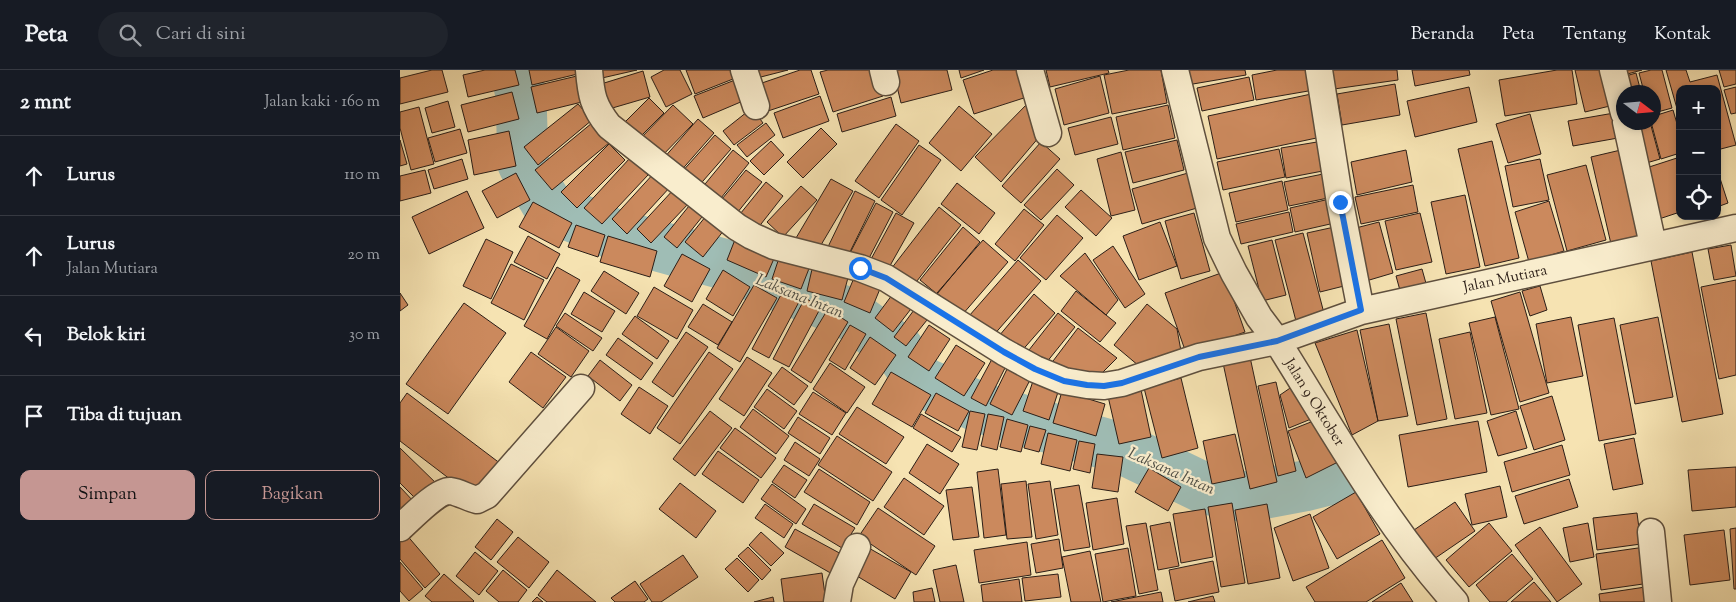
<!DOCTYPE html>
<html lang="id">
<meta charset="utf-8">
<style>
body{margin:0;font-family:"Sorts Mill Goudy",serif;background:#20242c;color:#f1f3f6}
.controls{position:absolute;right:15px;top:15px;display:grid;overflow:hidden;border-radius:10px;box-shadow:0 2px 8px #0003}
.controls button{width:45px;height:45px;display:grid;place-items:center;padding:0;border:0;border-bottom:1px solid #363941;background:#171b24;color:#f1f3f6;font:25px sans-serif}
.compass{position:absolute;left:1216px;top:15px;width:45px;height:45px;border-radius:50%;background:#171b24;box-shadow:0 2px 8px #0003;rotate:106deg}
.stop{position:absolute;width:15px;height:15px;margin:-11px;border:4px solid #1a73e8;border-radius:50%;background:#fff}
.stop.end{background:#1a73e8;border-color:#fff;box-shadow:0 1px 5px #0008}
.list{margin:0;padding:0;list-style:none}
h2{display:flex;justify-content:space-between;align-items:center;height:65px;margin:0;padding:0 20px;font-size:21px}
h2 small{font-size:16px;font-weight:400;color:#9ea1a6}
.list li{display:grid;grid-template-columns:32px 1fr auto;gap:15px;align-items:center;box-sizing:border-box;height:80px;padding:0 20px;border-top:1px solid #363941}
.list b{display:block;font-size:19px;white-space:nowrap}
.list p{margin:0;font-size:16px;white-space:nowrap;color:#9ea1a6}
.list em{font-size:16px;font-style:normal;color:#9ea1a6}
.actions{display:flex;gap:10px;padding:15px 20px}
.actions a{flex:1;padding:11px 0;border:1px solid #c59692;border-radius:10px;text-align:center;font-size:18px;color:#c59692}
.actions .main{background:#c59692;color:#111}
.icon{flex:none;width:28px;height:28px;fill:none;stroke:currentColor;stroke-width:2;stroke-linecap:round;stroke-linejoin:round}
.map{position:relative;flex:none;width:1336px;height:532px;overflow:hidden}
header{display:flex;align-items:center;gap:30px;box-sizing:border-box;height:70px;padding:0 25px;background:#171b24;border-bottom:1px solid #363941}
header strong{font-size:24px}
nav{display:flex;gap:28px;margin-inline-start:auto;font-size:18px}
.search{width:350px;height:45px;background:#20242c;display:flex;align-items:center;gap:12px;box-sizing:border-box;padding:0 18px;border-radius:28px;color:#9ea1a6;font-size:19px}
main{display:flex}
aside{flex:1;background:#171b24}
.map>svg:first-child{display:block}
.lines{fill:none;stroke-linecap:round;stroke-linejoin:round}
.river{stroke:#9fbdb5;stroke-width:51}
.building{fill:#cb895d;stroke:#2b1e17}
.minor-casing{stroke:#5e4f3e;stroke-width:29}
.minor{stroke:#f9edcd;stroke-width:26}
.route{stroke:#1a73e8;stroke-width:6}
.labels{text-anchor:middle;stroke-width:4.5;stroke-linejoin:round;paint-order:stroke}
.street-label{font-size:15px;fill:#2b1e17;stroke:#f9edcd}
.water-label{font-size:16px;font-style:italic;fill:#4e4e46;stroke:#f9edcd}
</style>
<header>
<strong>Peta</strong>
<div class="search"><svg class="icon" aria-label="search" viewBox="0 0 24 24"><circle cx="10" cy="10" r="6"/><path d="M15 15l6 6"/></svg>Cari di sini</div>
<nav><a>Beranda</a><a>Peta</a><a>Tentang</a><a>Kontak</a></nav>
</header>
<main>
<aside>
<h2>2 mnt<small>Jalan kaki · 160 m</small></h2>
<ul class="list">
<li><svg class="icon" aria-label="ahead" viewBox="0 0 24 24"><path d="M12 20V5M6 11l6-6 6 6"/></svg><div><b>Lurus</b></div><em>110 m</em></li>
<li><svg class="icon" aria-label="ahead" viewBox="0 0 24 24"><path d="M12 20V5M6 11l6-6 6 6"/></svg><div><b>Lurus</b><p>Jalan Mutiara</p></div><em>20 m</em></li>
<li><svg class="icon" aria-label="left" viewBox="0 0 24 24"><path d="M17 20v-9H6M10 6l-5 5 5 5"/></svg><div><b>Belok kiri</b></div><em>30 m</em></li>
<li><svg class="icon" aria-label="arrive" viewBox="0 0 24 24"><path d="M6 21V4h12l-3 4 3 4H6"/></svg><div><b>Tiba di tujuan</b></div></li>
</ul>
<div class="actions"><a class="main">Simpan</a><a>Bagikan</a></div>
</aside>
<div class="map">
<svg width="1336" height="532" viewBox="0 0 1336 532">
<rect width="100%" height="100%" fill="#f6e3b2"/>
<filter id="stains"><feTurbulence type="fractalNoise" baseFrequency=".004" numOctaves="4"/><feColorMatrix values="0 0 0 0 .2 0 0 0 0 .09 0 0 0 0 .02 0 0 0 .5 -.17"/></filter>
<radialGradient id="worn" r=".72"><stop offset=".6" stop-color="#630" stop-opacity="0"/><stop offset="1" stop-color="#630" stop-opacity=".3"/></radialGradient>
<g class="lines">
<path class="river" d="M116 0 121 26 123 94 148 136 211 163 323 194 448 243 499 280 520 311 581 338 723 379 806 419 845 427 904 416 936 408"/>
</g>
<path class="building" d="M32 0H42L48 22 0 34V8Z
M85 0H115L119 15 68 27 63 5Z
M129 0H185L186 2 132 15Z
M200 0H237L202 8Z
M264 0H280L292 24 266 37 251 7Z
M286 0H330L333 9 295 24Z
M355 0H388L357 8Z
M400 0H411L419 24 368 41 359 14Z
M428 0H475L483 26 433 42 420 2Z
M493 0H547L552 20 501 33Z
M559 0H584L561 8Z
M593 0H622L630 26 574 44 563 10Z
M646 0H708L709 3 650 17Z
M729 0H761L767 33 712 44 704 5Z
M784 0H845L846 5 787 15Z
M877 0H911L914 20 856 30 852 5Z
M931 0H997L998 10 934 19Z
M1012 0H1069L1070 5 1015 16Z
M1157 0H1172L1177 34 1105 46 1099 10Z
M1175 0H1205L1214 35 1185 42Z
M1218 0H1242L1220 6Z
M1251 0H1262L1272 38 1254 43V22H1244L1239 3Z
M1266 0H1286L1290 12 1317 5 1336 75 1317 80V19H1280V49Z
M1319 0H1336V14L1324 17Z
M243 1 250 27 209 39 201 14Z
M1236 3 1241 22H1224L1219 8Z
M181 5 186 31 137 43 131 17Z
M700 6 709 43 664 55 655 19Z
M849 7 854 30 802 41 797 18Z
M335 10 343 31 303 48 294 26Z
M995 14 1000 45 942 55 937 24Z
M1069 17 1077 52 1015 67 1007 31Z
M1336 17V43L1331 44 1324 20Z
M112 22 119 49 68 62 61 35Z
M916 23 926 66 817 89 808 46Z
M420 26 429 51 383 68 374 43Z
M491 27 496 46 442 62 437 44Z
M249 28 264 43 235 72 220 57Z
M48 31 55 57 32 63 25 38Z
M630 31 645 60 601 112 575 87Z
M178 34 192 50 138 95 124 77Z
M273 35 293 54 257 91 237 72Z
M768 35 775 68 723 80 716 47Z
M559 36 592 64 561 101 529 73Z
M19 37 34 94 11 100 0 58V42Z
M352 38 363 53 334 75 323 61Z
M1273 40 1280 64V83L1261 89 1251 52H1254V46Z
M1214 43 1218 68 1173 76 1168 51Z
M1130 44 1141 84 1108 93 1096 54Z
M711 47 718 74 675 85 668 58Z
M298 49 314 63 279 103 263 89Z
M1231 52H1250L1260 89 1243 94Z
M192 53 209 73 152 120 135 100Z
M366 53 375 65 347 87 337 75Z
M496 54 519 71 479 128 455 111Z
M421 58 437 74 403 108 387 92Z
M60 59 67 83 35 92 28 68Z
M109 61 116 96 74 105 68 70Z
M315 65 331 79 296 119 280 104Z
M0 70 7 94 0 96Z
M777 70 784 100 733 113 725 82Z
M371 71 384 85 364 105 350 91Z
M923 71 928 100 886 108 881 78Z
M1092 71 1119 188 1085 196 1058 79Z
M641 72 660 89 621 133 602 116Z
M209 74 225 90 177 138 161 122Z
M519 75 541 90 502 145 481 130Z
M879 79 885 107 823 120 817 92Z
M1225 79 1245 166 1211 174 1191 87Z
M333 80 349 93 317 133 301 119Z
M1006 80 1012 112 957 125 951 92Z
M721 82 735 140 711 146 697 89Z
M1280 87V142L1259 149 1243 99Z
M230 88 248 105 202 154 184 138Z
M62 89 68 109 34 119 28 100Z
M1140 89 1149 130 1113 137 1105 96Z
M1186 95 1206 170 1167 181 1147 105Z
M657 99 674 115 641 150 624 135Z
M1317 99 1328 133 1317 137Z
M25 100 31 123 0 131V106Z
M346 100 362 112 333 148 317 135Z
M255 102 271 116 227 164 212 149Z
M116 103 130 130 97 148 82 121Z
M788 103 797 138 742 154 732 119Z
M928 103 933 127 889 136 884 112Z
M431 109 453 121 418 180 396 168Z
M882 111 888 140 836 152 829 123Z
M366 112 383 126 354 163 336 149Z
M557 113 595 143 579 164 541 134Z
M1013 115 1018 142 961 154 955 127Z
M401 116 417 130 383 167 367 152Z
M275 118 290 132 251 173 237 159Z
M681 120 712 148 696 166 665 137Z
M67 121 84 158 29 184 12 147Z
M455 121 475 131 446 190 426 181Z
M1065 125 1080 197 1046 204 1031 132Z
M934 128 939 152 895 162 890 138Z
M293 131 306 142 277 178 264 167Z
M1149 131 1164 181 1129 192 1115 142Z
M133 132 172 153 159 178 119 157Z
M476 133 493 142 467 192 450 183Z
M539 137 561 155 513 216 491 199Z
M624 139 644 155 615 191 595 174Z
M310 141 328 155 303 187 285 172Z
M889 142 893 162 841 174 836 154Z
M496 143 514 153 487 201 470 191Z
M794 143 810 201 781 209 765 151Z
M1020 143 1032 192 996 200 985 151Z
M657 145 683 168 646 210 620 188Z
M760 152 777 196 739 210 723 166Z
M979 152 993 203 966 211 952 159Z
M176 155 205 165 198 187 168 177Z
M939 156 952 214 920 222 907 163Z
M563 157 580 172 537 224 520 210Z
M903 163 925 247 897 255 875 170Z
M128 166 160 184 147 209 114 192Z
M208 166 257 181 250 207 200 192Z
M336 167 376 184 366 207 327 190Z
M86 169 113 182 91 229 63 216Z
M583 170 608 192 562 245 537 223Z
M872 170 886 225 862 231 848 176Z
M1331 175 1336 206 1314 210 1308 179Z
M713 176 745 224 725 238 693 190Z
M1292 182 1323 344 1282 352 1251 191Z
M685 183 718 230 706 245 660 206Z
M282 184 310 199 292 232 264 216Z
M380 185 410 196 401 219 372 209Z
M618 190 641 211 592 267 569 246Z
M111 194 144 210 124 250 91 233Z
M413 195 449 204 442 230 407 221Z
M157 197 180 210 147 269 124 256Z
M1022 199 1027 217 1001 224 996 206Z
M323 200 350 217 333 246 306 229Z
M204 201 239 223 226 244 191 221Z
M824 202 845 262 786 283 765 223Z
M456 203 482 214 470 243 444 232Z
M1336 210V305L1319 309 1301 217Z
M354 215 377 228 340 292 317 278Z
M1140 216 1147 240 1130 246 1122 221Z
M254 217 293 240 277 269 237 246Z
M383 221 400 230 369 288 352 279Z
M495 221 514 235 493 262 475 248Z
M676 221 716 253 700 272 661 241Z
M184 222 215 241 202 262 171 244Z
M1120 222 1149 323 1120 332 1091 231Z
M0 223 8 235 0 241Z
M634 224 655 243 619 284 599 266Z
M405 228 421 237 389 297 373 289Z
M64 233 106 263 48 344 6 314Z
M303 234 332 252 318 275 288 257Z
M747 234 777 259 781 281 745 301 714 275Z
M428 239 448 252 411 313 391 300Z
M514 240 527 250 506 276 494 267Z
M165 243 202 268 193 281 156 256Z
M658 243 675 257 646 293 629 280Z
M1026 243 1047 349 1017 355 996 249Z
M235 246 269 271 257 289 222 264Z
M1095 247 1119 339 1091 345 1069 253Z
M1171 247 1183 306 1147 313 1136 254Z
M1258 247 1273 327 1235 334 1220 255Z
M1214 248 1236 364 1199 371 1178 255Z
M989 254 1008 346 978 351 960 260Z
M450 255 466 264 445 300 429 290Z
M529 255 550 269 529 301 508 287Z
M156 257 189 281 171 307 138 284Z
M678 258 717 288 693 312 650 295Z
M957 260 978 351 952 365 915 273Z
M286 262 308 277 273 327 252 312Z
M1070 262 1087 343 1055 349 1039 269Z
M470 267 496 285 475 315 450 298Z
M218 268 253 293 241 310 206 285Z
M556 275 585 293 564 326 535 308Z
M131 282 166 307 143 338 109 312Z
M309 282 333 299 280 374 257 358Z
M347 287 372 303 344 346 319 329Z
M850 287 877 412 850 419 823 293Z
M592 289 606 296 586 336 571 328Z
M200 290 232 315 220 331 188 306Z
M430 293 465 317 447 343 413 319Z
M382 297 408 316 394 335 368 316Z
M608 297 631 308 612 345 590 334Z
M491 302 531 325 512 357 472 334Z
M781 308 798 378 762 388 744 318Z
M633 311 659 319 649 350 623 341Z
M876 312 896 401 878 406 858 316Z
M896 314 916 347 889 358 880 325Z
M740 315 751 367 719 374 707 322Z
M239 317 268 336 250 364 221 344Z
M367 319 397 341 384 359 354 337Z
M662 321 705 334 696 366 653 353Z
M413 322 446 343 432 365 399 344Z
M7 323 101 394 76 429 0 371V333Z
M536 323 569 341 558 361 525 343Z
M1152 326 1165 370 1134 380 1120 336Z
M457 337 504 367 486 394 439 364Z
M353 339 389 366 376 384 340 357Z
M310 341 332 358 295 406 273 389Z
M570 341 585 344 577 380 562 377Z
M1116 341 1127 378 1098 386 1087 351Z
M521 344 561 367 552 382 513 358Z
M588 344 604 347 597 380 581 376Z
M398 347 430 368 420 384 388 363Z
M607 349 628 355 621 382 600 377Z
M916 350 940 391 906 408 888 361Z
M1078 351 1087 402 1008 417 999 365Z
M630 356 646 360 639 382 624 378Z
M335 358 376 388 361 408 320 378Z
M648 363 677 370 670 401 641 394Z
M835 364 845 407 812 414 803 371Z
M437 366 492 402 473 431 418 395Z
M1234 368 1243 414 1213 420 1204 374Z
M679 371 695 374 690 403 673 399Z
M395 372 420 389 409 406 384 390Z
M527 374 559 394 540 424 509 403Z
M1162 375 1170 405 1112 422 1104 392Z
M0 378 40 417 22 435 0 413Z
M318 381 359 410 343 433 302 404Z
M697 384 723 387 718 422 692 418Z
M384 395 407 410 395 428 372 412Z
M1336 397V437L1292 441 1288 400Z
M749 398 781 417 768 441 735 422Z
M419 399 470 432 457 455 404 422Z
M598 399 606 465 584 468 577 402Z
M504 408 544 436 524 465 484 437Z
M1169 409 1178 437 1124 454 1115 426Z
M626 411 632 467 607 469 601 414Z
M650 411 658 465 636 469 628 414Z
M280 413 316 441 296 468 259 439Z
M372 414 406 439 396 454 361 429Z
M679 415 690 477 664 481 654 419Z
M1100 416 1107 447 1072 455 1065 424Z
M0 417 15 433 0 444Z
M572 417 579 467 553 470 546 420Z
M956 422 980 464 937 489 913 447Z
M717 428 724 474 693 480 686 433Z
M1055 432 1075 461 1034 489 1014 460Z
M832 433 845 513 821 517 808 437Z
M365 434 393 454 384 468 355 448Z
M414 434 455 458 442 478 402 454Z
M867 434 880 508 848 514 835 440Z
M478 438 535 476 516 505 459 466Z
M805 439 813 487 781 493 773 444Z
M1237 443 1241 474 1197 480 1193 448Z
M910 444 929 498 893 511 874 458Z
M97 449 113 462 91 490 75 477Z
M770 452 779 496 758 500 750 456Z
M746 453 758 520 739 524 726 456Z
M1089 453 1112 481 1069 517 1046 490Z
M1188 453 1194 487 1170 492 1163 458Z
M1140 457 1182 514 1157 532 1115 475Z
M1336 458V519H1334L1330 459Z
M395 459 445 486 434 505 385 477Z
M1324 460 1330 510 1290 515 1284 465Z
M361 462 384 483 371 496 349 475Z
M5 463 40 504 25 518 0 489V467Z
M118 467 149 492 129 518 97 492Z
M659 469 663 498 636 503 631 474Z
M982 470 1005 508 966 532H915L906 517Z
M627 472 631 505 579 513 574 480Z
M348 477 371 500 362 510 338 486Z
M467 477 511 502 495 529 452 503Z
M1245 477 1250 513 1201 520 1196 484Z
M728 478 736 526 703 532 695 484Z
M690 481 701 532H671L662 487Z
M75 482 98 501 79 525 56 506Z
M1112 484 1133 509 1106 532H1090L1076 515Z
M283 485 298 507 261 532H252L240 514Z
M337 488 359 510 348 522 325 499Z
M813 491 819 522 775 531 769 500Z
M0 492 23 519 9 531 0 521Z
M556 495 564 532H540L533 500Z
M103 500 127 520 118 532H99L86 521Z
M157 500 196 532H147L138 525Z
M422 503 426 532H384L381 509Z
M44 504 74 531 73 532H32L25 526Z
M658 504 661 527 625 531 622 508Z
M619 509 622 532H583L581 515Z
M235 511 248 529 244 532H215L211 528Z
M1134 512 1151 532H1111Z
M1001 513 1013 532H972Z
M1252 516 1254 532H1200L1199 524Z
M532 518 535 532H514L513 522Z
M761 522 763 532H711Z
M813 526 815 532H788Z
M137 527 143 532H132Z
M373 527 374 532H354Z"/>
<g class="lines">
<g class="minor-casing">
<path id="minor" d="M189 0C191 25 193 36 209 56L337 157 352 166 374 176 460 198 486 208 604 282 635 299 664 311 687 315 704 316 722 313 799 287 877 271 961 241 1336 158
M344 0 356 36
M483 0 486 12
M630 0 648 63
M775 0 817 168 834 203 859 247 877 271C933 360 985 454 1055 532
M919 0 940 133 961 241
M1213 0 1224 43
M1226 52 1253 175
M0 458C10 449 38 420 50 421 59 422 68 428 77 430L87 425 181 318
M1251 462 1258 532
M437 532 440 514 457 477"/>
</g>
<use href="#minor" class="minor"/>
</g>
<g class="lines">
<path class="route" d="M460 198 486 208 604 282 635 299 664 311 687 315 704 316 722 313 799 287 877 271 961 240 940 132"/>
</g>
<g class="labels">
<g class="street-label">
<text transform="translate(1105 208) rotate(-12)" y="5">Jalan Mutiara</text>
<text transform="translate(915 332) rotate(58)" y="5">Jalan 9 Oktober</text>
</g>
<g class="water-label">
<text transform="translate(400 225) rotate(22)" y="6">Laksana Intan</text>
<text transform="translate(772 400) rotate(24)" y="6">Laksana Intan</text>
</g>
</g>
<rect width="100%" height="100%" filter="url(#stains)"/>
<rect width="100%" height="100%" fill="url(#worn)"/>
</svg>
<div class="controls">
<button>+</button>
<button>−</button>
<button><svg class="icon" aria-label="locate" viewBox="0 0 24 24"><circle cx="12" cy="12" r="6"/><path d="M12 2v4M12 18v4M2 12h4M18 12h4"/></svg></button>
</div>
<svg class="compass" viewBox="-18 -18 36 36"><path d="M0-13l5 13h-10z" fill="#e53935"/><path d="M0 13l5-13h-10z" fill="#9ea1a6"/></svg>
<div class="stop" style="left:460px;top:198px"></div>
<div class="stop end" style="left:940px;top:132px"></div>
</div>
</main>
